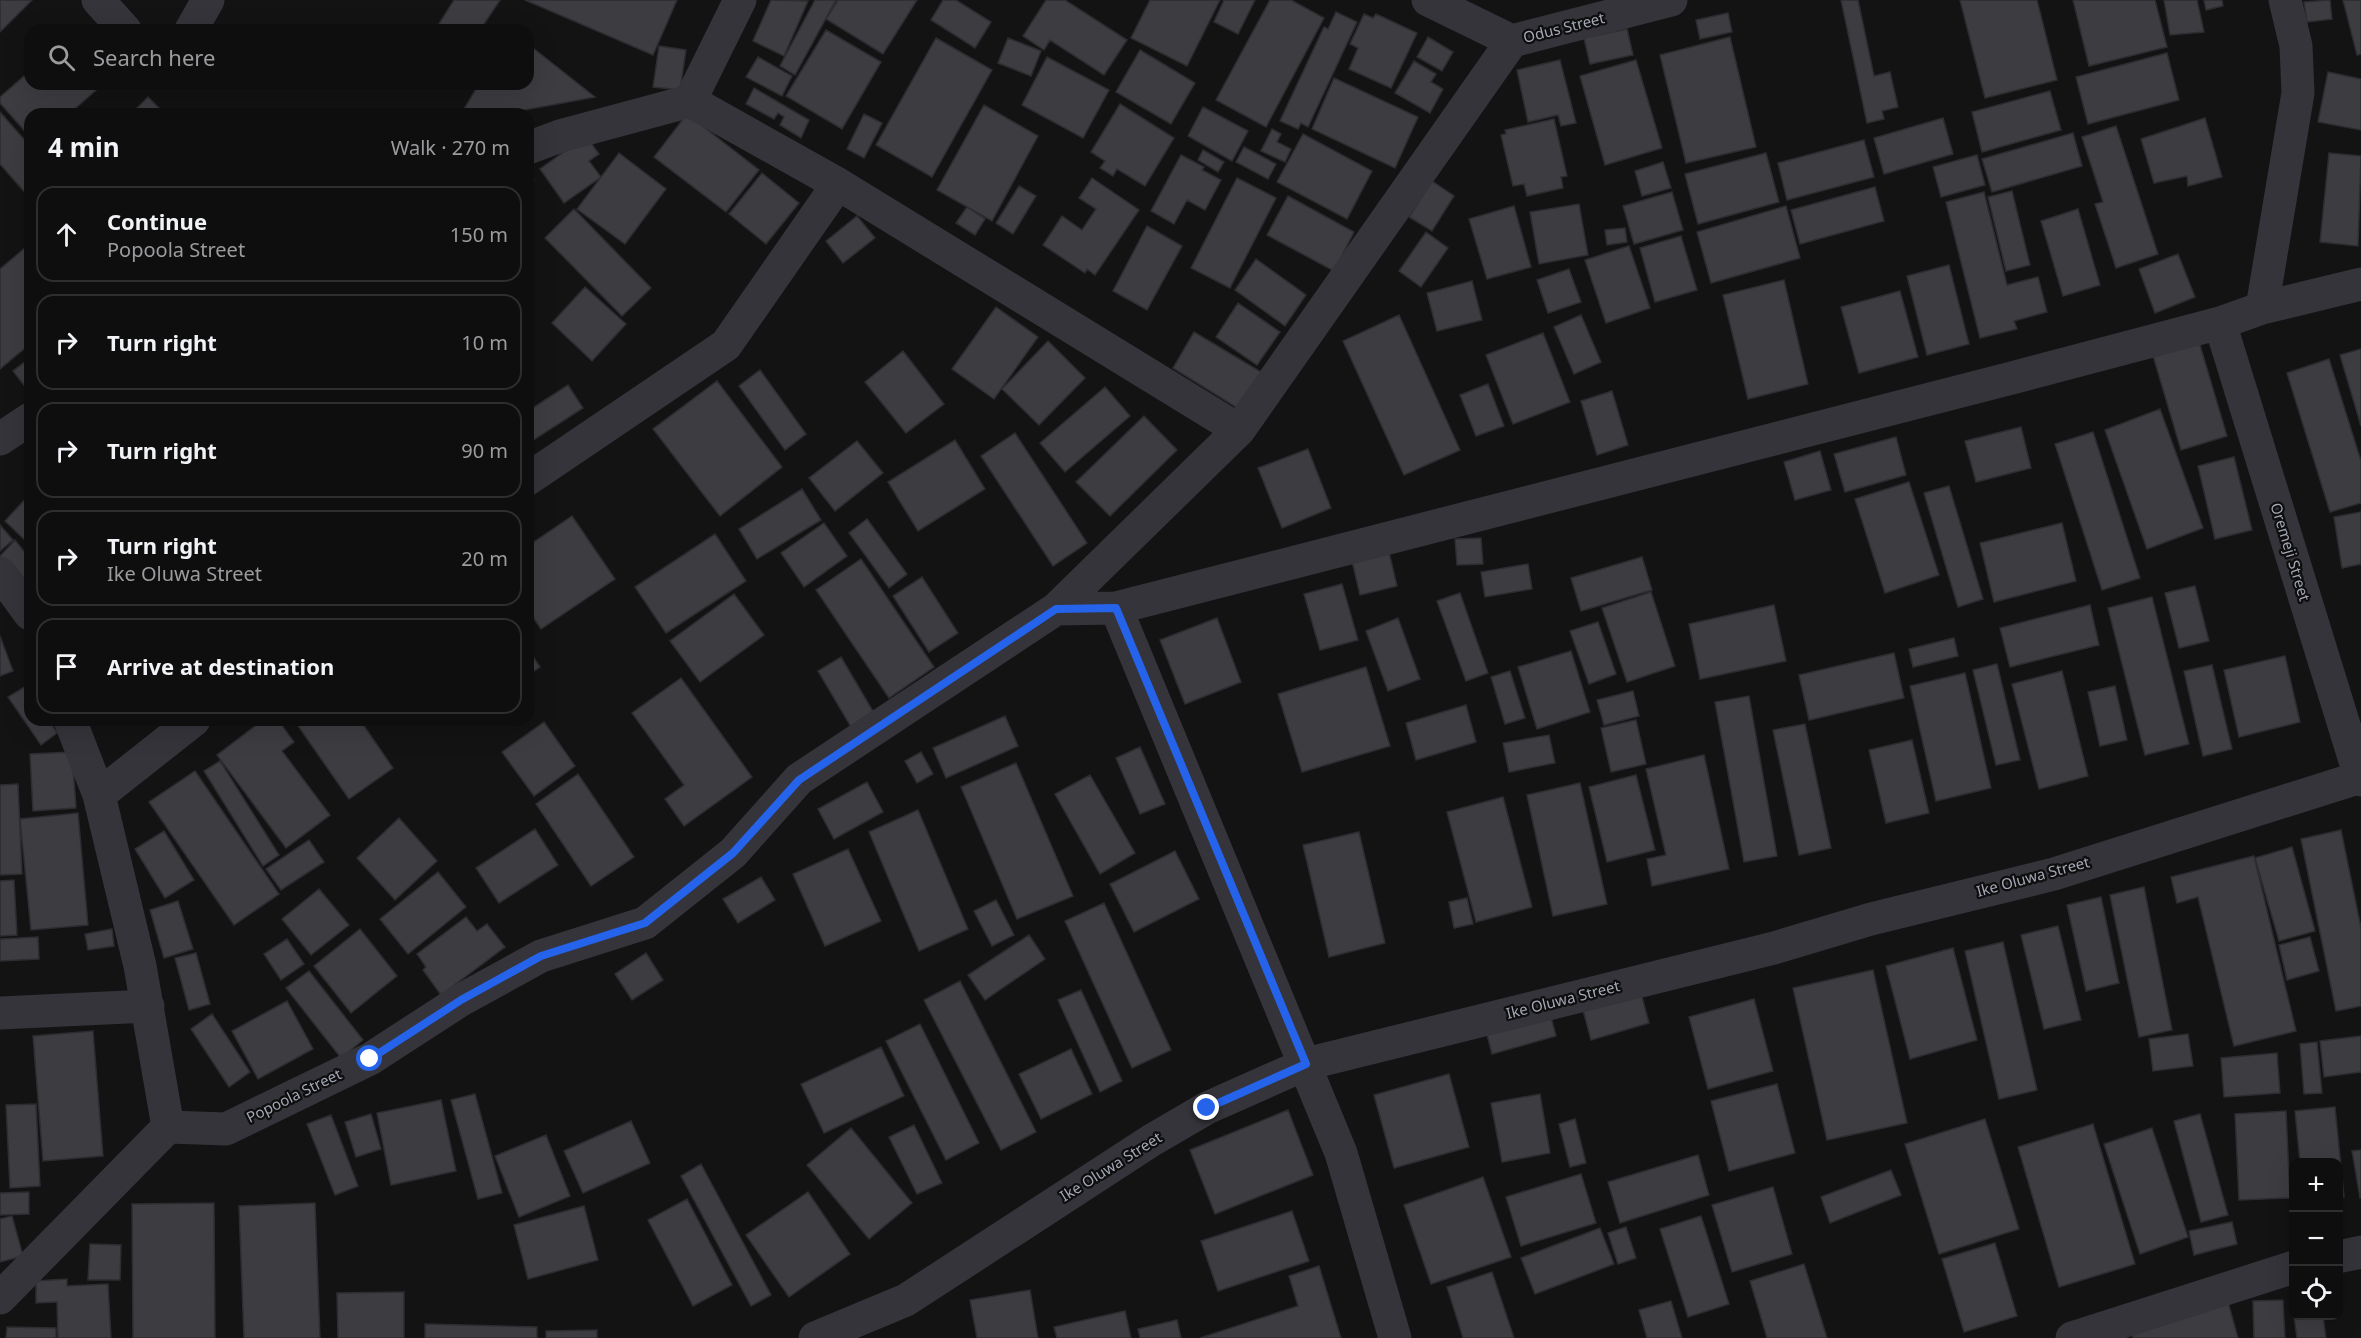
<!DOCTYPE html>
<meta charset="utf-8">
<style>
body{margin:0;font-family:"Noto Sans",sans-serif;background:#171718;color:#f1f3f6}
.controls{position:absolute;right:18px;bottom:18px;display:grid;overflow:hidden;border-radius:12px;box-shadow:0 6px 24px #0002}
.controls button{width:54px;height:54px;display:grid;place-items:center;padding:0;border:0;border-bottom:2px solid #2e2e2f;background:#0e0e0f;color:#f1f3f6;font:30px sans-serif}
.stop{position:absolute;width:18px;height:18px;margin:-14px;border:4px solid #2563eb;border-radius:50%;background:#fff}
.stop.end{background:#2563eb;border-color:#fff;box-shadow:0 2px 6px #0008}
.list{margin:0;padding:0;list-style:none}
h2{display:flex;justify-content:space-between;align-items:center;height:78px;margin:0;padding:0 24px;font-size:26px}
h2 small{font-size:20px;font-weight:400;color:#9b9c9e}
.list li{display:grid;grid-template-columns:39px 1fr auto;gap:18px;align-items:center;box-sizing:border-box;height:96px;margin:0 12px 12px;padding:0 12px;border:2px solid #2e2e2f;border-radius:18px}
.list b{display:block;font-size:22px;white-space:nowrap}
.list p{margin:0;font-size:20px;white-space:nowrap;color:#9b9c9e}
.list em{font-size:20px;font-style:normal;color:#9b9c9e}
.icon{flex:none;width:33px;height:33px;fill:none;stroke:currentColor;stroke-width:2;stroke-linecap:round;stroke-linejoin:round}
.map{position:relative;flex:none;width:2361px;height:1338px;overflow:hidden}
.search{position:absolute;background:#0e0e0f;box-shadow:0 6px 24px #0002;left:24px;top:24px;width:510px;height:66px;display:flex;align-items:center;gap:15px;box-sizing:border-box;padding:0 21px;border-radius:18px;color:#9b9c9e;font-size:22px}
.panel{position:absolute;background:#0e0e0f;box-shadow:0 6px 24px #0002;left:24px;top:108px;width:510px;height:618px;border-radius:18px}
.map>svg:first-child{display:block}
.building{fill:#3d3d41;stroke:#2d2d31;stroke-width:1.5}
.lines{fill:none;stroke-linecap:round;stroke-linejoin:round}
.minor{stroke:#34343a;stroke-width:33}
.route{stroke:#2563eb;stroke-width:8}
.labels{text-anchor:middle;stroke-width:4.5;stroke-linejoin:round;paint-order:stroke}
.street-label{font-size:15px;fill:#a4a8b5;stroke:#0e0e0f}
</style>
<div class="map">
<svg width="2361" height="1338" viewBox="0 0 2361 1338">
<rect width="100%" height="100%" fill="#131314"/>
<path class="building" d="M0 0H32L0 32Z
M454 0H500L480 30 470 27 468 30H435Z
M525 0H677L653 55Z
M771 0 808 1 784 56 753 41Z
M815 0H836L795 75 780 66Z
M838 0H917L883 54 826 19Z
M943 0H956L991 22 975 48 931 20Z
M1046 0H1065L1127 40 1104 75 1050 40 1044 50 1023 36Z
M1150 0H1220L1187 66 1131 38Z
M1224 0H1255L1238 34 1214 22Z
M1270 0H1291L1324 18 1266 127 1216 100Z
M1841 0H1858L1874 76 1890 72 1898 107 1882 111 1884 119 1867 123Z
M1960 0H2037L2057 80 1985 98Z
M2073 0H2155L2167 47 2089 66Z
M2164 0H2197L2204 32 2170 35Z
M2204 0H2222L2223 6 2206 10Z
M2330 0 2332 19 2307 22 2304 2Z
M2343 0H2361V54L2357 55Z
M1336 12 1357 22 1308 127 1301 123 1298 129 1280 121 1324 27 1328 29Z
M1728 13 1732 32 1700 39 1696 20Z
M1364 14 1373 18 1376 14 1417 33 1391 88 1349 69 1358 48 1350 44Z
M1627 29 1633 55 1590 64 1584 38Z
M826 30 881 62 842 129 786 96Z
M1428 37 1453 52 1442 71 1417 57Z
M1730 37 1756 147 1686 163 1660 55Z
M936 38 992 70 932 177 876 145Z
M1008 38 1041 51 1031 76 998 63Z
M528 44 595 97 502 114H461L479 84H528Z
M659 46 686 50 680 90 653 87Z
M1140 50 1195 83 1171 124 1116 92Z
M2167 53 2179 100 2088 124 2076 77Z
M758 57 792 76 782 96 746 77Z
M1047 57 1109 90 1083 138 1022 105Z
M1560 60 1576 123 1561 126 1558 115 1528 122 1517 70Z
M1636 60 1662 148 1605 165 1580 76Z
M1414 61 1436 74 1431 82 1443 89 1430 113 1395 93Z
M30 71V84H103L69 114H30V137L0 103V97Z
M2328 72 2361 79V130L2318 122Z
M1334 78 1418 117 1395 168 1312 129Z
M754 88 809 120 801 138 780 125 784 117 778 113 774 119 746 104Z
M2050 91 2061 130 1982 152 1972 112Z
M148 97 165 114H131Z
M1120 104 1174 138 1145 186 1117 169 1113 176 1100 168 1105 161 1091 152Z
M984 105 1038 136 992 221 937 190Z
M1203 107 1248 131 1232 161 1188 136Z
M0 112 30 146 28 196 0 164Z
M687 114 759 170 726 212 654 157Z
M864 114 882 123 864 158 847 149Z
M1943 118 1953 154 1884 174 1874 138Z
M2205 118 2222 177 2188 186 2187 176 2154 183 2141 139Z
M1554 119 1567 176 1561 177 1563 188 1527 196 1524 184 1513 186 1501 135 1506 134 1505 130Z
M2116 126 2158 254 2116 268 2095 204 2103 202 2082 137Z
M1272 129 1281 134 1277 142 1291 149 1285 162 1261 151Z
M2073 133 2082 166 1992 192 1982 159Z
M1303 134 1372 171 1347 219 1277 182Z
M586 136 599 154 589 161 601 177 564 203 540 169Z
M1864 140 1874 177 1787 200 1778 163Z
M1244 147 1276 164 1268 179 1236 162Z
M1203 150 1224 162 1218 172 1198 160Z
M619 153 666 189 625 244 577 209Z
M1766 153 1779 202 1698 224 1685 174Z
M2329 153 2361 156 2358 246 2320 242Z
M1181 155 1204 167 1202 170 1221 180 1205 210 1187 200 1174 224 1151 211Z
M1977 155 1985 185 1941 197 1933 167Z
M1663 162 1671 188 1642 196 1635 171Z
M528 164 534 180 528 182Z
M762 173 799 203 766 244 729 214Z
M1092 178 1139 210 1095 275 1087 269 1085 273 1043 245 1062 216 1082 230 1096 209 1079 198Z
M1237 178 1276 198 1230 288 1191 268Z
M1432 181 1454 196 1432 231 1409 217Z
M1019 186 1036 196 1013 234 996 223Z
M1875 187 1884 221 1800 244 1791 210Z
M2012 191 2030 265 2006 271 1988 197Z
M1672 192 1683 230 1634 244 1623 206Z
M1984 192 2007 285 2038 277 2047 312 2014 321 2017 329 1980 338 1946 202Z
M1288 196 1354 232 1334 271 1267 235Z
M1579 204 1588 255 1539 264 1530 212Z
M1514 206 1531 267 1487 279 1469 219Z
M1786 206 1800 258 1711 283 1697 232Z
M967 207 985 219 975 235 956 223Z
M574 209 651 288 622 316 545 238Z
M2078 209 2100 285 2063 296 2041 221Z
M857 216 875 238 843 263 826 241Z
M1147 226 1182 246 1147 310 1113 291Z
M1625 228 1627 242 1607 245 1605 230Z
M1426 232 1448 248 1421 287 1399 271Z
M1681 236 1697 290 1655 302 1640 248Z
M1629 246 1650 308 1606 323 1585 260Z
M26 247 30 251V325L28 327 30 344 0 369V269Z
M2178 254 2195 297 2155 313 2139 269Z
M1256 259 1306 295 1285 326 1235 290Z
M1949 265 1969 344 1927 355 1907 276Z
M1569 269 1581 302 1548 313 1537 280Z
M1784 280 1808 384 1748 399 1723 295Z
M1472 281 1482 320 1437 331 1427 293Z
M585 287 626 324 592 361 552 323Z
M1900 291 1918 357 1859 373 1841 307Z
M1238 303 1280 332 1257 365 1216 337Z
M996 307 1038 337 994 399 952 369Z
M1399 315 1460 450 1404 475 1343 341Z
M1581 315 1601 362 1574 374 1554 327Z
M1194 332 1261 372 1239 409 1173 368Z
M1543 333 1570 402 1513 424 1486 355Z
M2197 335 2227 436 2181 450 2151 349Z
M1048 341 1085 378 1039 425 1002 389Z
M2361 349V426L2340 355Z
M903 351 944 404 906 433 865 382Z
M30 358V393L13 371Z
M2329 359 2361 461V503L2330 512 2287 373Z
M760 370 806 434 785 450 739 386Z
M717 381 782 467 720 516 653 429Z
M1488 384 1504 426 1476 436 1460 395Z
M568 385 583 408 529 443 528 411Z
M1105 387 1130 416 1065 472 1040 443Z
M1612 391 1628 445 1597 455 1581 401Z
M2160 409 2203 528 2147 549 2105 430Z
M1144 416 1177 450 1110 516 1076 482Z
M2021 427 2031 468 1976 482 1965 441Z
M2093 432 2140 578 2102 590 2055 444Z
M1015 433 1087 543 1053 566 981 456Z
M1896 437 1906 475 1845 492 1834 454Z
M955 440 985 489 918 531 888 482Z
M857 441 883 473 835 511 809 478Z
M1308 449 1331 508 1282 528 1258 468Z
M1820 451 1831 490 1795 500 1784 462Z
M2234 457 2252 530 2215 539 2198 466Z
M1909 482 1939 575 1885 593 1855 499Z
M1949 486 1983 599 1958 607 1924 493Z
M802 489 821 520 757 559 739 529Z
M30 494V545L5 521Z
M2361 512V564L2342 568 2334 517Z
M572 516 615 579 541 629 528 610V546Z
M867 519 907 574 889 588 849 533Z
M824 523 847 556 804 587 781 553Z
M2062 523 2076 581 1994 602 1980 543Z
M0 525 13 540 0 551Z
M715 534 746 581 666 633 635 587Z
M1481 538 1483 564 1457 565 1455 539Z
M15 540 30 559V579L24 585 0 556Z
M1389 552 1397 586 1360 595 1352 561Z
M1642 557 1652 590 1581 611 1571 578Z
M861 559 934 667 889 698 816 590Z
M1528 564 1532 589 1485 597 1481 572Z
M922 577 958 633 929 652 893 596Z
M1342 584 1358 640 1320 650 1304 594Z
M2195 586 2209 641 2179 648 2165 593Z
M1651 592 1675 666 1627 682 1602 608Z
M1460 593 1488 673 1466 681 1437 601Z
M734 594 764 635 700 682 670 641Z
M2152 597 2189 744 2145 755 2108 608Z
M1774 605 1786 661 1700 679 1689 624Z
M2090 605 2099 645 2010 667 2000 628Z
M1217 618 1241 682 1185 704 1160 640Z
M1398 618 1420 679 1388 691 1366 631Z
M1598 622 1616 674 1589 684 1570 631Z
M0 636 13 671 0 676Z
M1954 638 1958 656 1913 667 1909 649Z
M528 649 540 667 528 675Z
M1571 651 1590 712 1537 729 1518 667Z
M1894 653 1904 698 1809 720 1799 675Z
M2285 656 2300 722 2239 737 2224 670Z
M841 657 874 713 851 727 818 671Z
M1997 664 2020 760 1996 765 1973 670Z
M2212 665 2232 749 2203 756 2184 671Z
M1366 667 1390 746 1302 772 1278 694Z
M1510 671 1525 718 1505 724 1491 677Z
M2062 671 2088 776 2039 789 2012 684Z
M1965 673 1991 788 1936 801 1910 686Z
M681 678 752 777 684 826 665 799 684 785 632 713Z
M26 686 30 692V720H49L57 733 41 745 8 697Z
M2115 686 2127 740 2100 746 2088 692Z
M1633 691 1639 716 1604 725 1597 700Z
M1749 696 1777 856 1744 862 1715 702Z
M1466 705 1476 742 1416 760 1406 723Z
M1005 716 1018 746 946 778 933 748Z
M278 720 294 742 282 751 330 815 286 848 217 755 263 720Z
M294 720H360L393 768 349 799Z
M1636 720 1646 764 1611 772 1601 728Z
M544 722 575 766 534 796 502 752Z
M1805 724 1831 848 1799 855 1773 730Z
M1549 735 1555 763 1509 772 1503 743Z
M1912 740 1929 813 1886 823 1869 750Z
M1140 747 1165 804 1140 814 1116 758Z
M72 752 76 808 33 811 30 754Z
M921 752 933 774 917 783 905 761Z
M1704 755 1729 869 1652 886 1647 859 1666 855 1646 769Z
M220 761 279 855 263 866 204 771Z
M1016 763 1073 896 1017 919 961 787Z
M195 771 279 894 234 925 149 802Z
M578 774 634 857 591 886 536 804Z
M1090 775 1135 853 1100 874 1055 794Z
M1636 775 1655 850 1607 862 1589 787Z
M867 782 883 812 834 839 818 809Z
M1580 783 1607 904 1553 916 1527 795Z
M18 784 22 874 0 875V785Z
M1503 797 1532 907 1476 922 1447 812Z
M918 810 968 929 919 951 869 832Z
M78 813 88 925 31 930 20 819Z
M399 818 437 861 395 900 357 858Z
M535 829 558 865 499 903 476 868Z
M2341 830 2361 928V1006L2336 1011 2301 839Z
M164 831 194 880 165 898 135 849Z
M1359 832 1385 943 1329 957 1303 845Z
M309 840 324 862 281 890 266 869Z
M2292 847 2315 931 2279 941 2255 858Z
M848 849 881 921 825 946 793 874Z
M1175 851 1199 899 1134 932 1110 884Z
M2254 856 2296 1031 2234 1046 2198 897 2177 903 2171 877Z
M438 872 466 907 408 954 380 919Z
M761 877 775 900 738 923 723 899Z
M14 880 17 935 0 936V881Z
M2144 887 2172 1030 2139 1037 2110 895Z
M319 889 349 925 311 955 282 919Z
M2101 897 2119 983 2086 991 2067 905Z
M1467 898 1473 924 1454 928 1449 902Z
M996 900 1014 935 992 946 974 911Z
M178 901 193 949 164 958 150 910Z
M1104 903 1171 1050 1132 1068 1065 921Z
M466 917 477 931 487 924 505 947 441 995 423 970 426 967 417 954Z
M2058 926 2081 1020 2044 1029 2021 935Z
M112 929 114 946 88 950 85 934Z
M360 929 397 976 351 1013 314 966Z
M1029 935 1045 959 985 1000 968 975Z
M38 937 39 959 0 961V939Z
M2310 937 2319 971 2287 980 2279 945Z
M287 939 304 964 281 980 264 954Z
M2003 942 2037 1090 1999 1099 1965 951Z
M1953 948 1977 1040 1910 1059 1886 966Z
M196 953 210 1004 189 1010 175 958Z
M646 953 663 980 632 1000 615 974Z
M1873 970 1907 1123 1827 1140 1793 988Z
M309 971 363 1040 341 1058 286 988Z
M960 981 1036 1132 1001 1150 924 1000Z
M1081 990 1122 1081 1100 1092 1058 1000Z
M1641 993 1649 1023 1591 1040 1583 1010Z
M1754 999 1773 1071 1708 1089 1689 1017Z
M287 1001 313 1049 258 1079 232 1031Z
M1550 1013 1556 1036 1492 1054 1486 1031Z
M212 1014 250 1072 229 1087 191 1029Z
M920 1024 979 1143 946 1160 886 1041Z
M93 1031 103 1156 43 1161 33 1036Z
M2188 1034 2193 1066 2153 1071 2149 1039Z
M2361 1036V1072L2324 1077 2320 1041Z
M2317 1042 2322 1093 2304 1094 2300 1044Z
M881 1047 904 1096 824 1133 801 1084Z
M1071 1049 1092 1094 1041 1119 1019 1074Z
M2277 1053 2280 1093 2224 1097 2221 1058Z
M1449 1074 1469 1147 1394 1168 1374 1095Z
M1777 1084 1795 1153 1729 1171 1711 1101Z
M475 1094 502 1193 478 1199 451 1100Z
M1540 1094 1550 1153 1502 1162 1491 1103Z
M441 1100 456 1171 391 1185 377 1113Z
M36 1104 40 1186 10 1188 6 1105Z
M2335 1107 2344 1197H2338V1162H2300L2295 1111Z
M1288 1110 1313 1175 1215 1214 1190 1150Z
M2286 1111 2290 1198 2239 1200 2235 1114Z
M371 1114 381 1149 356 1157 345 1122Z
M2200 1114 2228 1215 2201 1222 2174 1121Z
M331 1115 358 1186 335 1195 307 1124Z
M1575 1119 1586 1163 1570 1167 1559 1124Z
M1985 1119 2019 1229 1939 1254 1905 1144Z
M631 1121 650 1163 583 1193 564 1151Z
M2093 1124 2135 1264 2059 1287 2018 1147Z
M914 1125 942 1183 917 1194 889 1137Z
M851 1128 912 1203 869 1239 807 1165Z
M2152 1128 2188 1237 2140 1254 2104 1144Z
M546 1135 570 1196 519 1217 495 1156Z
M2361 1150V1197L2360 1198 2352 1151Z
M1698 1155 1709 1195 1620 1223 1608 1182Z
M701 1164 771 1295 751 1306 681 1176Z
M1891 1170 1901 1195 1830 1223 1821 1197Z
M1581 1174 1596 1223 1521 1246 1506 1197Z
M1483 1177 1511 1257 1431 1284 1404 1205Z
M1773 1187 1792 1254 1732 1272 1712 1205Z
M29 1192V1214L0 1215V1193Z
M808 1192 850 1254 789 1297 746 1235Z
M687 1199 732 1285 693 1306 648 1220Z
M214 1203 215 1338H133L132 1204Z
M315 1203 320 1338H244L239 1206Z
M584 1206 598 1260 528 1279 514 1225Z
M1292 1211 1309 1261 1218 1291 1201 1241Z
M12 1216 23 1256 0 1262V1219Z
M1701 1216 1729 1304 1688 1317 1660 1229Z
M2232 1222 2237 1244 2194 1255 2189 1231Z
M1626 1227 1636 1258 1618 1264 1608 1233Z
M1600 1228 1614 1264 1535 1294 1521 1258Z
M1995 1243 2017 1316 1964 1332 1942 1259Z
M90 1244 121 1245 120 1280H88Z
M1804 1264 1827 1338H1767L1750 1281Z
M1319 1266 1341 1338H1200L1298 1306 1289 1276Z
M1492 1272 1514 1338H1463L1447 1287Z
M67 1279V1286L108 1284 111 1338H58L57 1302 36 1303V1281Z
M1030 1290 1038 1338H977L970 1300Z
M404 1292V1338H338L337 1293Z
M2283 1300 2285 1338H2254L2253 1301Z
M1671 1301 1682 1338H1647L1639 1310Z
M2228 1302 2238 1338H2133L2130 1328Z
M1125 1311 1131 1338H1057L1054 1327Z
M2294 1316H2323L2326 1338H2297Z
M1177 1320 1181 1338H1140L1138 1329Z
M425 1324 537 1327V1338H425Z
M7 1327 56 1328V1338H6Z
M597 1330V1338H546V1331Z"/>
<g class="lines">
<path class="minor" d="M98 0 125 30
M1428 0 1512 41 1671 0
M191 30 208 0
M690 101 740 0
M528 148 560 136 690 101 838 184 1239 430
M2262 308 2298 93 2296 46 2285 0
M2220 323 2361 780
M0 439 30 419
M528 479 726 345 838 184
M0 573 30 614
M1116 608 1341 1153 1395 1338
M1056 609 1116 608 2004 380 2220 323 2262 308 2361 284
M70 720 99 795 140 966 168 1127
M99 795 194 720
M0 1013 148 1006
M2338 1257 2361 1252
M0 1298 168 1127 226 1129 370 1059 461 1000 541 956 645 923 733 853 799 779 1056 609 1239 430 1512 41
M815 1338 906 1300 1152 1140 1207 1108 1306 1064 1774 948 1871 919 2054 874 2361 777
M2072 1338 2294 1267"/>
</g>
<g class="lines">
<path class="route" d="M370 1059 461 1000 541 956 645 923 733 853 799 780 1056 609 1116 608 1306 1064 1207 1108"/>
</g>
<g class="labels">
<g class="street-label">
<text transform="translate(1564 28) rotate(-14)" y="5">Odus Street</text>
<text transform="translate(2290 552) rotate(73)" y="5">Oremeji Street</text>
<text transform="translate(2033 877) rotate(-15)" y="5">Ike Oluwa Street</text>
<text transform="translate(1563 1000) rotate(-14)" y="5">Ike Oluwa Street</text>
<text transform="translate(294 1096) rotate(-26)" y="5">Popoola Street</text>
<text transform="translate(1111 1167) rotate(-32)" y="5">Ike Oluwa Street</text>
</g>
</g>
</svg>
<div class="controls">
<button>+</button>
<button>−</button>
<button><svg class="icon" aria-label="locate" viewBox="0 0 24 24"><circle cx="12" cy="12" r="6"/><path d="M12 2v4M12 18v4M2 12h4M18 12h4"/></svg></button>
</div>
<div class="stop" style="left:370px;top:1059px"></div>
<div class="stop end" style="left:1207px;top:1108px"></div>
<div class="search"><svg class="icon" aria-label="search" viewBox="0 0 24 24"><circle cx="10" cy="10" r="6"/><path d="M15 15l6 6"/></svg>Search here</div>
<section class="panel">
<h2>4 min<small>Walk · 270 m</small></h2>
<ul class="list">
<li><svg class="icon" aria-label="ahead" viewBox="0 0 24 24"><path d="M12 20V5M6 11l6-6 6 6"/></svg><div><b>Continue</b><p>Popoola Street</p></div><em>150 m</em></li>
<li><svg class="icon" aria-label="right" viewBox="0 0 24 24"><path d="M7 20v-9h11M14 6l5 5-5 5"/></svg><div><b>Turn right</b></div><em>10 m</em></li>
<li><svg class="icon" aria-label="right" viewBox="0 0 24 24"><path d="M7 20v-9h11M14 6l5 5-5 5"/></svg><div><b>Turn right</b></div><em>90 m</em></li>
<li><svg class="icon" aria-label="right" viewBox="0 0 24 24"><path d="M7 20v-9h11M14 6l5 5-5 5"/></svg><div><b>Turn right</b><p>Ike Oluwa Street</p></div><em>20 m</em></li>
<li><svg class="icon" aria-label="arrive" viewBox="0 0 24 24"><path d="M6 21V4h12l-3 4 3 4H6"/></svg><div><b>Arrive at destination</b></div></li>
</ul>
</section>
</div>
